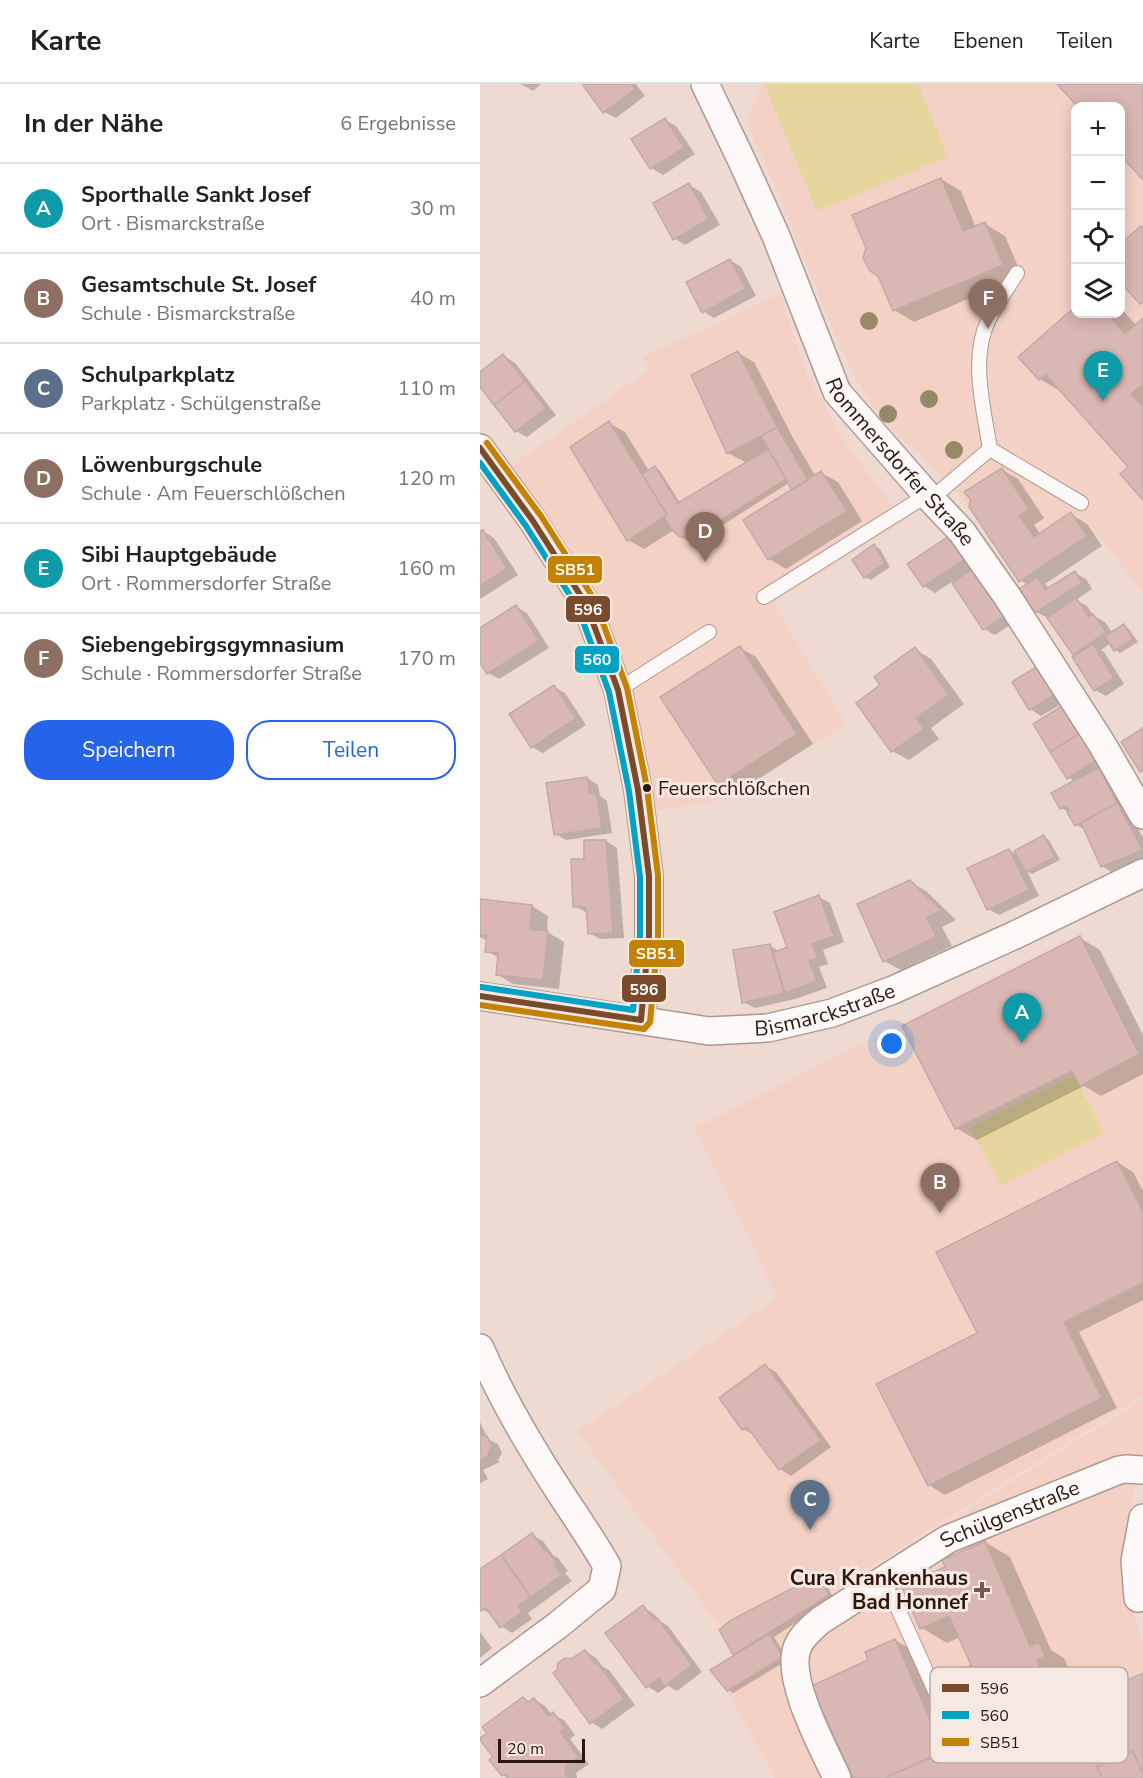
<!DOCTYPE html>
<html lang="de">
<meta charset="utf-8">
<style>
body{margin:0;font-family:"Nunito Sans",sans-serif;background:#f2f2f2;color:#202124}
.controls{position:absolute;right:18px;top:18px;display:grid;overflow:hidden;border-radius:12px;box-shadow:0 3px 15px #0003}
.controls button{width:54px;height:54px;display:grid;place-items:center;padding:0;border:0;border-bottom:2px solid #e0e0e0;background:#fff;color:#202124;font:30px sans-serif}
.scale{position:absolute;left:18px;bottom:15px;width:87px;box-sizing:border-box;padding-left:6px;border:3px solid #2d170d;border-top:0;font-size:16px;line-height:21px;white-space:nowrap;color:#2d170d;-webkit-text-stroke:4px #f6e8e3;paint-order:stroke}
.you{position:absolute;left:412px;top:960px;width:21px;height:21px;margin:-15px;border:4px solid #fff;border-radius:50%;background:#1a73e8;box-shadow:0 0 0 9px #1a73e833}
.badge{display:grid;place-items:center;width:39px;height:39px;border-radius:50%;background:#2563eb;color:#fff;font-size:20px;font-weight:700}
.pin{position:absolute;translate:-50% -50px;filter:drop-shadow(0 2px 3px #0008)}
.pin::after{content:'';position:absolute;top:32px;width:21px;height:18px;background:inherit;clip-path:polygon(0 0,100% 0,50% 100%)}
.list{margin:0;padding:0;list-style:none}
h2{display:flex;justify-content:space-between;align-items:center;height:78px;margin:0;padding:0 24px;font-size:26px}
h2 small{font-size:20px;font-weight:400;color:#757577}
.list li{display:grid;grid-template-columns:39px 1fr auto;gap:18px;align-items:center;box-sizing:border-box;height:90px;padding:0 24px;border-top:2px solid #e0e0e0}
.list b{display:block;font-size:22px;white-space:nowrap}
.list p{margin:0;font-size:20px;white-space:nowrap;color:#757577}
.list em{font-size:20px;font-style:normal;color:#757577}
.actions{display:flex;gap:12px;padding:18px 24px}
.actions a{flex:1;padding:14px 0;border:2px solid #2563eb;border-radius:24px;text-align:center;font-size:21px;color:#2563eb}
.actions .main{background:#2563eb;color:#fff}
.icon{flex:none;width:33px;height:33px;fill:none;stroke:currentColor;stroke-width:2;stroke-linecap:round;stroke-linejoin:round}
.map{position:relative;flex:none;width:663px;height:1694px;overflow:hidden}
header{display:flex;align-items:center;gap:36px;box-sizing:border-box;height:84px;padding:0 30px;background:#fff;border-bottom:2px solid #e0e0e0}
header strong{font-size:28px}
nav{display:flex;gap:33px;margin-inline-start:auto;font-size:21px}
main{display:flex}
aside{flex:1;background:#fff}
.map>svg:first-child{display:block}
.built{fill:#f3d2c5;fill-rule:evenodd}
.green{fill:#e6d69e}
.shadow{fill:#0003}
.building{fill:#d9b8b4;stroke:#c0aba7;stroke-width:1.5}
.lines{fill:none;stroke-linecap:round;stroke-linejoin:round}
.lane-casing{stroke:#ad9991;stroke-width:16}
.street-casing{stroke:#ad9991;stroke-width:30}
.lane{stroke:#fdf9f8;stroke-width:14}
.street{stroke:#fdf9f8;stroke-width:27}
.bus-1-casing{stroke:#f6e8e3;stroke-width:10}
.bus-2-casing{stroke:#f6e8e3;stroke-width:10}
.bus-3-casing{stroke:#f6e8e3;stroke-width:10}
.bus-1{stroke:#7a4b2a;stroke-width:6}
.bus-2{stroke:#02a2c4;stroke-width:6}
.bus-3{stroke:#c48203;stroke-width:6}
.tree{fill:#968967}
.bus-dot{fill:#2d170d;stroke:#f6e8e3;stroke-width:2}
.poi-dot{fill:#715b52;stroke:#f6e8e3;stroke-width:2}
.labels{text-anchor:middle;stroke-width:6;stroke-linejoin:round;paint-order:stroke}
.bus-label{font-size:20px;fill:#2d170d;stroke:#f6e8e3;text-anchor:start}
.street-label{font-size:21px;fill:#2d170d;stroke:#f6e8e3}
.poi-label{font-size:21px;font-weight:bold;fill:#2d170d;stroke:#f6e8e3;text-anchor:end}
.key{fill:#f6e8e3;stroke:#baa9a3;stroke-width:1.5}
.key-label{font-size:16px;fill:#2d170d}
.line-badge{stroke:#f6e8e3;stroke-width:2}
.badge-label{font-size:16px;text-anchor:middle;font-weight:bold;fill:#fff}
</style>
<header>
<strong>Karte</strong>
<nav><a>Karte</a><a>Ebenen</a><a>Teilen</a></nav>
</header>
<main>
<aside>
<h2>In der Nähe<small>6 Ergebnisse</small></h2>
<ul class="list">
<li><span class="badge" style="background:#0f9aa8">A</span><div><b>Sporthalle Sankt Josef</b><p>Ort · Bismarckstraße</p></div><em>30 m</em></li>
<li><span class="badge" style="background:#8d6e63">B</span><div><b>Gesamtschule St. Josef</b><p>Schule · Bismarckstraße</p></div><em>40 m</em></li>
<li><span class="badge" style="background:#5c6f8a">C</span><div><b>Schulparkplatz</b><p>Parkplatz · Schülgenstraße</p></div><em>110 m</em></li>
<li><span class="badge" style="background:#8d6e63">D</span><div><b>Löwenburgschule</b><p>Schule · Am Feuerschlößchen</p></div><em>120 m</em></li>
<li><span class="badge" style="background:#0f9aa8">E</span><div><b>Sibi Hauptgebäude</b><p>Ort · Rommersdorfer Straße</p></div><em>160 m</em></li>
<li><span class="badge" style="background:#8d6e63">F</span><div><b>Siebengebirgsgymnasium</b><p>Schule · Rommersdorfer Straße</p></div><em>170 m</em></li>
</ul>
<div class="actions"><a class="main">Speichern</a><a>Teilen</a></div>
</aside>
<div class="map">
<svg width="663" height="1694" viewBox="0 0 663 1694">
<rect width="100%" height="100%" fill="#efdad2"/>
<path class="built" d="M282 0H663V509L617 449 539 498 489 423 451 380 411 345 381 304 359 261 301 118 266 37ZM596 22H640V230H596Z
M300 210 327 291 369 364 425 437 293 519 366 640 331 662 231 719 169 727 148 611 29 383 169 286 163 273Z
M601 849 663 972V1312L350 1508 339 1489 238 1541 97 1347 297 1214 215 1044Z
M663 1315V1367L646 1442 645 1501 663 1559V1694H295L247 1607 230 1586Z"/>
<path class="green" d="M284 0H438L468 73 337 127Z
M594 991 624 1049 520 1102 490 1043Z"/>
<path class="shadow" d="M41 0H61L53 7Z
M103 0H156L165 12 136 34 124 28Z
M579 0H663V94L640 22H599Z
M185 36 196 42 215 70 183 91 171 84 153 56Z
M461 95 481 107 496 144 505 140 525 152 542 192 434 238 414 226Z
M209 101 221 108 240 141 205 161 194 154Z
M250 176 261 183 276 212 234 234 223 227Z
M640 223 657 242 663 236V414L650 383 580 307 560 295 596 230H640Z
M258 269 274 278 313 354 336 393 341 389 358 398 382 437 306 485 289 475 265 437 314 406 309 399 219 456H207L194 446 164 465 148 456 129 339 145 348 169 387 175 384 180 387 200 419 267 379 248 369Z
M24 272 35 279 76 331 47 353 36 347 0 301V290Z
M522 386 538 395 564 434 554 441 561 451 591 430 607 440 622 462 565 500 570 505 595 489 606 495 612 505 596 516 607 522 614 532 625 538 632 549 644 542 649 545 658 558 640 569 635 566 631 559 621 566 624 568 644 600 626 612 615 606 596 572 569 533 568 534 556 528 548 501 540 496Z
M3 447 14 454 38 491 0 515V449Z
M469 454 480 461 535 538 515 551 504 545 473 497 455 509 444 502Z
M394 462 400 465 410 483 391 496 385 493Z
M36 523 47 529 69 564 19 595 8 589 0 576V546Z
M260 564 276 573 333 660 255 710 239 700Z
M435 565 451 575 484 620 451 644 459 655 429 676 412 667 378 619 402 601Z
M559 583 587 617 561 632 550 625Z
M74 603 85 609 106 641 63 669 52 663Z
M596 628 663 754V776L633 789 622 782 606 746 596 741 589 728 581 724 595 698 588 693Z
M107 694 118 701 120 712 127 717 132 749 86 756 75 750Z
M564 753 569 756 580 776 552 790 547 787 559 812 519 831 508 825 529 766 539 772Z
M126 757 137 764 144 854 120 855 109 849 108 829 94 822 106 776Z
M430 798 446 807 476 836 462 843 472 862 421 886 404 877Z
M339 813 350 819 364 858 343 866 348 880 339 883 347 904 315 915 275 924 263 918 290 862 300 868 309 864Z
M0 817 52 822 68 832 67 848 84 858 79 905 33 900 17 890 19 874 7 867 8 857 0 853Z
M600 854 620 866 663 951V990L621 1012 604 1002 497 1056 476 1044Z
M637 1078 653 1088 663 1107V1216L599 1248 637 1324 465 1411 449 1401 499 1250Z
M285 1282 296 1288 351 1363 311 1392 300 1385 275 1351 263 1345Z
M0 1338 8 1355 18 1360 22 1369 18 1376 20 1378 3 1386 8 1395 0 1399Z
M52 1451 63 1457 73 1471 78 1474 88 1487 85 1489 92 1497 48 1529 52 1535 32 1549 21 1542 14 1533 0 1523V1487Z
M505 1458 530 1473 571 1566 584 1574 590 1587 581 1591 602 1636 663 1591V1694H374L390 1577 415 1556 440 1571 479 1662 491 1660 523 1646 510 1618 495 1610 493 1582 480 1553 467 1559 442 1544 423 1503 467 1483Z
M338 1492 344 1495 353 1514 294 1553 308 1576 253 1609 248 1606 256 1572 241 1547Z
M163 1523 174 1530 180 1537 188 1542 222 1588 197 1607 188 1602 178 1609 167 1602Z
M0 1548 12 1564 0 1574Z
M105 1567 116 1574 123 1583 129 1586 155 1621 122 1645 111 1638 92 1577Z
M43 1614 50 1618 54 1615 65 1622 72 1631 84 1636 95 1651 90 1655 109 1680 96 1689 97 1694H27L23 1691 15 1674Z"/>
<path class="building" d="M102 0H151L155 5 123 29Z
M577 0H663V96L640 71V22H597Z
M185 34 204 64 170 85 151 55Z
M461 94 483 147 505 138 523 181 413 227 398 192 390 187 383 174 386 164 372 131Z
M209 99 229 135 193 156 173 119Z
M661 142 663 144V218L660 220 640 198V160Z
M250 175 266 205 222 229 206 198Z
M596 222V230H635L630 233 645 250 663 234V300L651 310 663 323V416L640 390 648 383 642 376 566 291 559 296 538 273Z
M258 267 297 343 247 370 211 291Z
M23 270 45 297 14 321 0 303V288Z
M45 297 66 324 35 348 14 321Z
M129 337 187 431 147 457 90 363Z
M297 343 328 396 312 406 281 352Z
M288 365 306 395 213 454 200 453 192 446 184 433 187 431 162 390 175 382 198 419Z
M522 384 549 425 539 432 554 453 591 428 607 452 539 498 489 423 490 415 484 408Z
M341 387 367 427 288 476 263 436Z
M3 446 27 484 0 502V447Z
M469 452 484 476 443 503 427 480Z
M394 460 405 479 384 494 372 476Z
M494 484 524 532 503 546 472 499Z
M595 487 602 499 555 529 539 505 557 493 565 506Z
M596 514 609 533 613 530 626 548 593 571 567 534Z
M36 521 59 557 7 590 0 579V544Z
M644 540 653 555 634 567 625 552Z
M613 560 634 594 614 607 592 573Z
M260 562 317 650 238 701 180 613Z
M435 563 469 611 436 634 444 645 411 668 376 619 400 601 394 593Z
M559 581 576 610 549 626 532 598Z
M74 601 96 634 51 664 29 630Z
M585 620 602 648 570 668 553 640Z
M663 644V686L660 688 641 658Z
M602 648 619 674 587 695 570 668Z
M619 683 637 719 595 742 587 728 589 727 586 722 580 725 571 709Z
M107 693 110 709H116L122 744 74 751 66 699Z
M637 719 663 766 621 783 601 739Z
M564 751 575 773 546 788 534 767Z
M104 756H126L133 849 108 850 106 823H93L91 775H104Z
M529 765 549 806 507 826 487 784Z
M430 796 462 827 447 833 456 853 403 878 377 820Z
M339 811 354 852 332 860 338 874 329 877 337 897 305 909 293 869 307 863 294 828Z
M0 815 52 821 50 845 68 847 63 896 16 891 18 869 5 868 7 851H0Z
M600 852 659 970 600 1002 592 987 475 1045 422 942Z
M290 860 304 909 262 919 253 866Z
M637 1077 663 1128V1199L584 1238 622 1314 448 1402 396 1300 497 1249 456 1168Z
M285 1280 341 1356 299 1386 267 1343 262 1346 239 1314Z
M0 1351 7 1352 12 1362 8 1369 9 1371 0 1376Z
M52 1449 65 1467 67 1466 78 1481 75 1482 82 1491 51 1513 21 1471Z
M505 1457 550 1562 559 1558 565 1572 557 1576 586 1642 597 1637 622 1694H405L488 1657 490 1659 521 1645 503 1607 494 1611 482 1586 491 1581 469 1532 440 1545 421 1502 465 1483 462 1476Z
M21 1471 51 1513 38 1522 42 1528 20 1544 6 1524 1 1527 0 1526V1485Z
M338 1491 349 1511 253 1571 239 1546 249 1537Z
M163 1521 174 1536 177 1534 212 1581 185 1602 179 1594 166 1604 125 1549Z
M289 1550 303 1573 247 1607 230 1586Z
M415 1555 460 1659 456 1661 460 1669 405 1694H373L331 1602 388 1576 385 1568Z
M105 1566 115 1580 117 1578 144 1615 110 1640 73 1589 77 1586 78 1579 85 1574 91 1575Z
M663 1589V1685L661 1686 653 1667 617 1683 597 1637 606 1633 599 1618Z
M43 1613 48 1618 54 1614 68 1632 73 1628 85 1644 80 1648 99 1673 85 1683 86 1694H29L25 1690 22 1692 9 1676 13 1673 0 1656V1654L7 1649 2 1643Z
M653 1667 663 1690V1694H622L617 1683Z"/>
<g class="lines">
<g class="lane-casing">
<path id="lane" d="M510 365 601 419
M451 415 510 365C504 326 490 275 508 237 516 220 527 205 537 189
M284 513 447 411
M138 606 229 548
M401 1498 414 1516 470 1640"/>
</g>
<g class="street-casing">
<g id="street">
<path id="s1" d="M225 0 261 75 296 152 357 308 447 411 482 448 527 512 622 660 663 731"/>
<path d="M0 364 53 437 106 520 138 606 158 706 169 792V852L161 936"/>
<path id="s2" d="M0 912 229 947 288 944 352 929 413 906 535 851 663 789"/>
<path d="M0 1264C25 1323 60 1379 95 1431 106 1448 117 1464 127 1482L122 1505 78 1541 0 1599"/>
<path d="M658 1514 655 1477 663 1434"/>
<path id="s3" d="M357 1694C343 1663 306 1597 317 1564 321 1552 332 1544 341 1536L468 1455 639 1386 646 1385 663 1386"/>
</g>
</g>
<use href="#lane" class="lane"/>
<use href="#street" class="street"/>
<g class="bus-1-casing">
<path id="bus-1" d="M0 364 53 437 106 520 138 606 158 706 169 792V852L161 936 0 912"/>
</g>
<g class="bus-2-casing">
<path id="bus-2" d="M0 379 46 442 98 524 129 608 149 707 160 793V852L153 926 1 903"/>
</g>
<g class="bus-3-casing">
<path id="bus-3" d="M0 921 164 945 170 938 178 853V791L167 704 147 604 114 515 61 432 7 359"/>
</g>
<use href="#bus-1" class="bus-1"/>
<use href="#bus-2" class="bus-2"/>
<use href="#bus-3" class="bus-3"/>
</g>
<g class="tree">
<circle cx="389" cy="237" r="9"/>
<circle cx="449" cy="315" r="9"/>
<circle cx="408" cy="330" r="9"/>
<circle cx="474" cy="366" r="9"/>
</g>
<circle class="bus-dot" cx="167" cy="704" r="5"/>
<path class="poi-dot" d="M499 1497h6v6h6v6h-6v6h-6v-6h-6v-6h6z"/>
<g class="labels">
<g class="bus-label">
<text x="178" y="711">Feuerschlößchen</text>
</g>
<g class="street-label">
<text dy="7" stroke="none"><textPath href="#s1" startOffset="429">Rommersdorfer Straße</textPath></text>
<text dy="7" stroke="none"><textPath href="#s2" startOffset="350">Bismarckstraße</textPath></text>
<text dy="7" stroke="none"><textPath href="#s3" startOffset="393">Schülgenstraße</textPath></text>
</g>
<g class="poi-label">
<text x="488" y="1501">Cura Krankenhaus<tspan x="488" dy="24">Bad Honnef</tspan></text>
</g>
</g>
<rect x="450" y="1583" width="198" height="96" rx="9" class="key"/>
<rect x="462" y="1600" width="27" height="8" fill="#7a4b2a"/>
<rect x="462" y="1627" width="27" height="8" fill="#02a2c4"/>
<rect x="462" y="1654" width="27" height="8" fill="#c48203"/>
<g class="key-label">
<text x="500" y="1610">596</text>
<text x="500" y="1637">560</text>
<text x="500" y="1664">SB51</text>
</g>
<g class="line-badge">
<rect x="67" y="471" width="56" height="29" rx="6" fill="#c48203"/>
<rect x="85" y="511" width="46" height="28" rx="6" fill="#7a4b2a"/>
<rect x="94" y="561" width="46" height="29" rx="6" fill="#02a2c4"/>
<rect x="148" y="855" width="57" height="29" rx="6" fill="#c48203"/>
<rect x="141" y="890" width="46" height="29" rx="6" fill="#7a4b2a"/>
</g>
<g class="badge-label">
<text x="95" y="491">SB51</text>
<text x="108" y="531">596</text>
<text x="117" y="581">560</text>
<text x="176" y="875">SB51</text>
<text x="164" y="911">596</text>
</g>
</svg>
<div class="controls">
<button>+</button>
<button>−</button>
<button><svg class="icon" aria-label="locate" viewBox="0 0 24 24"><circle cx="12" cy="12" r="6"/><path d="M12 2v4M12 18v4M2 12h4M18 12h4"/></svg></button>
<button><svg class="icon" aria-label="layers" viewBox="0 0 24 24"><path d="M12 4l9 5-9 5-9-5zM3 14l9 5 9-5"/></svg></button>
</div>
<div class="scale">20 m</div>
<div class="you"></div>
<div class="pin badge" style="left:542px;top:959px;background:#0f9aa8">A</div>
<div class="pin badge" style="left:460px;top:1129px;background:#8d6e63">B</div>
<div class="pin badge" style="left:330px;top:1446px;background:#5c6f8a">C</div>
<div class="pin badge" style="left:225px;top:478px;background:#8d6e63">D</div>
<div class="pin badge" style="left:623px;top:317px;background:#0f9aa8">E</div>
<div class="pin badge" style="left:508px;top:245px;background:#8d6e63">F</div>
</div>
</main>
